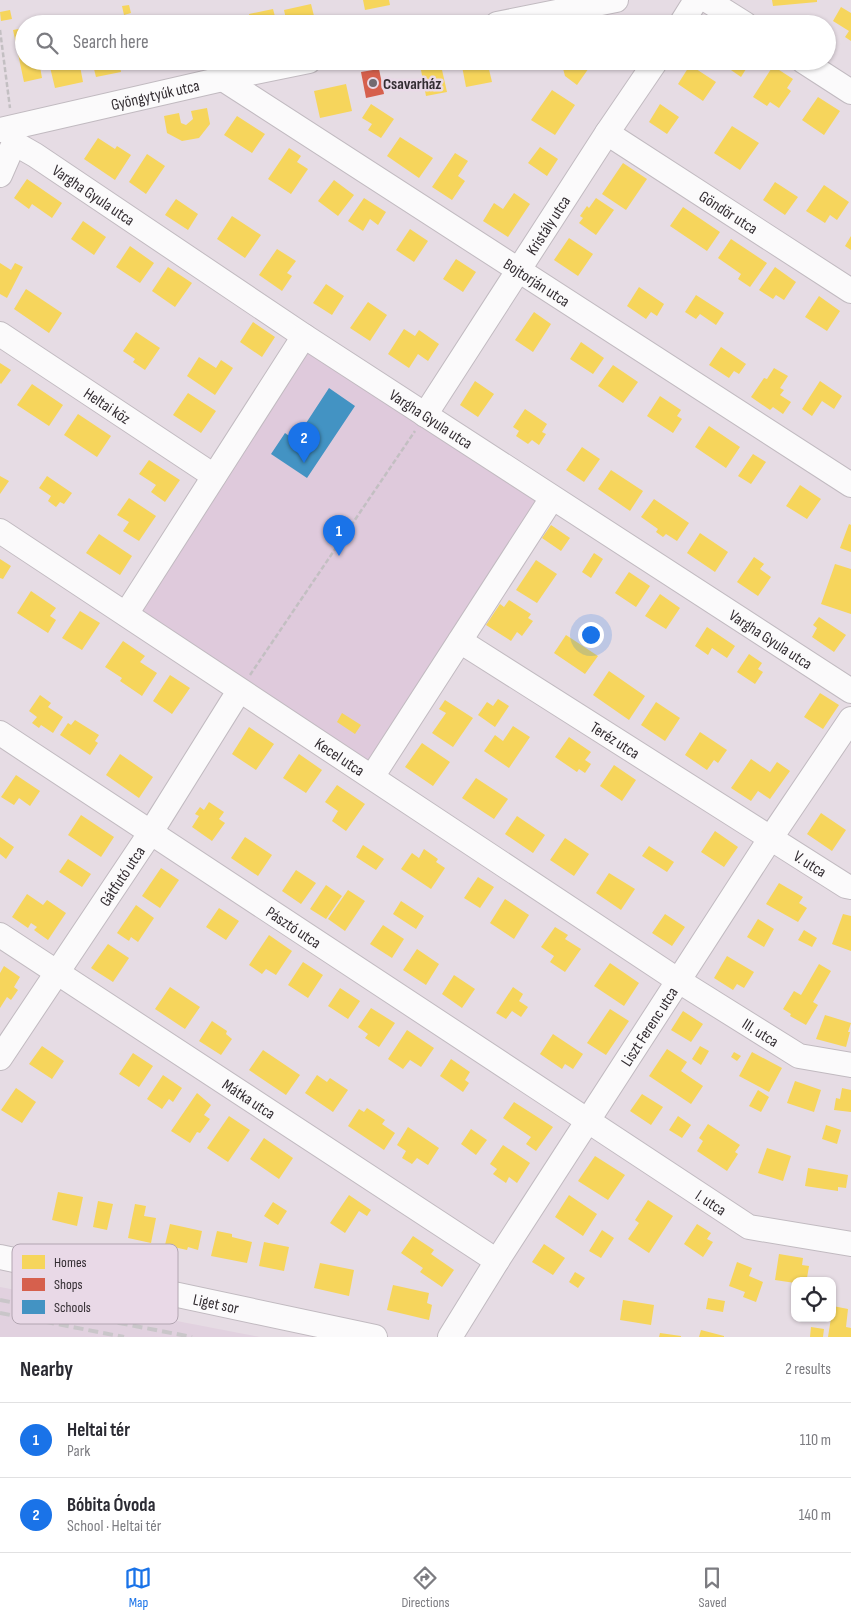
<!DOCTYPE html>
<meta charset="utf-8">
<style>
body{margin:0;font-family:"Sofia Sans Condensed",sans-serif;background:#f7f7f7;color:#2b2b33}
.controls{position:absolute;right:15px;bottom:15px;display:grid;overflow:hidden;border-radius:10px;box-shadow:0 1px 4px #0004}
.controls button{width:45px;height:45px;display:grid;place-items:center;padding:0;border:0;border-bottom:1px solid #e1e1e2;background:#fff;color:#2b2b33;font:25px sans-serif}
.you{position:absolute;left:590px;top:634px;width:18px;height:18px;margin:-12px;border:4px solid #fff;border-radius:50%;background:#1a73e8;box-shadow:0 0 0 8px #1a73e833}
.badge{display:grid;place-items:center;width:32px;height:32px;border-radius:50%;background:#1a73e8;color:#fff;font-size:16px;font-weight:700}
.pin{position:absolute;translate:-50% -41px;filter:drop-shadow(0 1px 2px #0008)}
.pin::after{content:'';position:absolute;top:26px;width:18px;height:15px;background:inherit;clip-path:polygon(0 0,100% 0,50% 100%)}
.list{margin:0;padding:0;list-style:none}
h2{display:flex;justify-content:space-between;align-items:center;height:65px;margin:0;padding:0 20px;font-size:21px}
h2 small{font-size:16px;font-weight:400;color:#7c7c81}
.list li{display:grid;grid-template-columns:32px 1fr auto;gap:15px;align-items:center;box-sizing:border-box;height:75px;padding:0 20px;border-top:1px solid #e1e1e2}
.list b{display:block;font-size:19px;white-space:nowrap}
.list p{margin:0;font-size:16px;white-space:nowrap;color:#7c7c81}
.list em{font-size:16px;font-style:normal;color:#7c7c81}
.icon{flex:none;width:28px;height:28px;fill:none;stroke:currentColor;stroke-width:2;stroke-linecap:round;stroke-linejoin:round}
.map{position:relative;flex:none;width:851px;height:1337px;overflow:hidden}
.search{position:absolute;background:#fff;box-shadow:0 1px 4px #0004;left:15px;right:15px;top:15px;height:55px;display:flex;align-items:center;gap:12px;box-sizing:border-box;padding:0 18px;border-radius:28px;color:#7c7c81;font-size:19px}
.sheet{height:215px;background:#fff}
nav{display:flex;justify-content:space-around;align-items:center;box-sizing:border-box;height:70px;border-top:1px solid #e1e1e2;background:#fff;font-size:14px;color:#7c7c81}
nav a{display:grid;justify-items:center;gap:2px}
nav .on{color:#1a73e8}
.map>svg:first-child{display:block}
.built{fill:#e1d1df}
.green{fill:#dfcadc}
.homes{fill:#f6d55c}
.shops{fill:#d6604d}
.schools{fill:#4393c3}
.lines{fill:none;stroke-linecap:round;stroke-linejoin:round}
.minor-casing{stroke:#c1bac0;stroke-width:26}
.path{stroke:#c3bfc2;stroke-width:2.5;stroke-dasharray:5 2.5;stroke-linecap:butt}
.minor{stroke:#fbfafb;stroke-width:24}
.rail{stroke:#c9c6c9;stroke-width:4;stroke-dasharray:10 5;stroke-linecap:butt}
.poi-dot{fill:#726a70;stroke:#e9d9e7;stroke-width:2}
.labels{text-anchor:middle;stroke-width:5;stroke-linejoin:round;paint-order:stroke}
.poi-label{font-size:16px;font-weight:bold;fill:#332d32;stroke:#e9d9e7;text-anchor:start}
.street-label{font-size:16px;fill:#332d32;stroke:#e9d9e7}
.key{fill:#e9d9e7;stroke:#b2a5b1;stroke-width:1}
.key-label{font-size:14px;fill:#332d32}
</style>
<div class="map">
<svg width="851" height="1337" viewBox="0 0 851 1337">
<rect width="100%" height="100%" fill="#e6dce4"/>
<path class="built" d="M0 1287 260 1337H0Z"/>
<path class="green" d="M304 336 552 498 372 777 126 614Z"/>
<path class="homes" d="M363 0H389L390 5 365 10Z
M772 0H817V2L773 6Z
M311 4 316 24H287L284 10Z
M129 5 131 13 124 15 122 6Z
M841 7 851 13V41L845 37 849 31 833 21Z
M273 9 277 24H251L249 14Z
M10 10 12 19 1 21 0 12Z
M806 15 815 21 813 24H801Z
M234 20 235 24H219V23Z
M24 28V61H39L42 78 24 82 13 30Z
M59 61H79L83 82 55 88 49 63Z
M92 61H119L121 72 96 77Z
M436 61H440L447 92 426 96 420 65Z
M461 61H487L492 82 466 87Z
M511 61H537V62L513 67Z
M564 61H585L591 65 577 85 565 76 562 65Z
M718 61H751L741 77Z
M690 65 716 82 703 101 678 84Z
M773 66 793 79 787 88 791 91 779 108 770 102 767 106 753 97Z
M346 84 352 111 320 118 314 91Z
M552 90 575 105 555 135 531 120Z
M818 97 840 111 824 135 802 120Z
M371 104 394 119 381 138 368 130 372 124 362 118Z
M660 104 679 117 667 134 649 122Z
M207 108 210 124 199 138 182 141 167 133 164 116 179 113 181 123 186 125 193 119 191 111Z
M237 116 265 134 252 153 224 135Z
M732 126 759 143 740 170 714 153Z
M400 137 433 158 419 178 387 156Z
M98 138 115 149 117 146 131 155 115 180 84 159Z
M540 147 558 159 547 176 528 163Z
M289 148 301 156 297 162 308 169 291 194 268 179Z
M455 153 468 161 458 176 465 181 452 200 432 187Z
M147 154 165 166 146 194 129 182Z
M623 163 647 179 626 210 602 194Z
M27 179 62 203 52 218 32 204 29 209 14 198Z
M334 180 354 195 338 216 318 201Z
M775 182 798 197 785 215 763 200Z
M824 185 849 202 837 220 830 215 825 223 806 211Z
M514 193 530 204 508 237 483 221 494 203 503 209Z
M364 198 386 212 378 225 370 219 363 231 348 221Z
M596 198 614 210 596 235 579 223 583 218 580 216 587 206 589 208Z
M176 199 198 214 188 230 165 215Z
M683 207 720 232 707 251 670 226Z
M232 216 261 235 245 258 217 239Z
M83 221 106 237 94 255 71 239Z
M410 229 428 241 414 262 396 250Z
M851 236V250L845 246Z
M569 238 593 254 578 276 554 260Z
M731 239 767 263 750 287 738 279 741 274 718 258Z
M130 246 154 263 140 283 116 267Z
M277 249 296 261 287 273 292 276 282 291 259 275Z
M456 259 476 272 463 292 443 279Z
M0 263 11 270 15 263 23 267 7 298 0 294Z
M168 267 192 283 175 307 152 291Z
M775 267 796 282 784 300 776 295 773 299 759 290Z
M326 284 344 296 332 315 313 303Z
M639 287 664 304 657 316 651 312 646 319 627 306Z
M26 289 62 313 49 333 14 309Z
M696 295 724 313 716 325 700 314 696 319 685 312Z
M819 296 840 311 827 331 805 317Z
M368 302 387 315 370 341 350 328Z
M534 312 551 324 533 352 515 340Z
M253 322 275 337 262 357 240 342Z
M404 329 415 336 419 330 439 344 428 361 418 354 409 368 388 354Z
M136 332 160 348 145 370 133 362 135 359 123 351Z
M581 342 604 358 593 374 570 359Z
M721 347 746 364 739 374 734 371 729 378 709 365Z
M199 357 216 368 221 360 233 368 215 395 187 376Z
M0 363 11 370 1 384 0 383Z
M613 365 638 382 623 403 598 386Z
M774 368 788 376 780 388 784 390 780 395 791 402 783 414 773 407 770 410 751 397 764 378 767 379Z
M475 381 494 394 478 417 460 405Z
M820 381 842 396 834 409 822 401 812 416 802 409Z
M32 384 63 405 49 426 17 405Z
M188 393 216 411 201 433 173 415Z
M660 396 681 410 677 416 682 419 673 433 647 416Z
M525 409 547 424 542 432 546 434 539 445 532 440 528 444 516 436 519 431 513 427Z
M78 414 111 436 97 457 64 435Z
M709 426 740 447 726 468 695 447Z
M582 447 600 459 584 482 566 470Z
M753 454 766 462 751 484 738 476Z
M149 460 180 480 165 502 151 492 156 485 139 474Z
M611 470 643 491 630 511 598 489Z
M0 476 9 481 0 494Z
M47 476 72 493 64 504 60 502 56 507 48 501 51 496 39 488Z
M800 485 821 499 807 519 786 506Z
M129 498 156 516 139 541 123 531 129 522 117 515Z
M654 499 689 523 677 541 666 534 663 537 656 532 658 529 641 517Z
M849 524 851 525V552L840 548Z
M551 525 570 538 561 551 542 538Z
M700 533 728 552 715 572 687 553Z
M99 534 132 556 120 575 86 553Z
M594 553 603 559 591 578 582 572Z
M754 557 764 564 760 569 771 577 758 596 737 582Z
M0 559 11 566 3 579 0 578Z
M536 560 557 574 537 603 516 590Z
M835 564 851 569V614L821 604Z
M629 572 650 586 636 607 615 593Z
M31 591 56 608 50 616 56 620 48 633 17 613Z
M660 594 680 608 666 629 645 616Z
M509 600 531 614 528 618 533 621 522 636 517 632 511 641 486 625 500 604 504 607Z
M80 611 100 623 82 650 62 638Z
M819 617 846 635 834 652 812 637 817 628 813 625Z
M707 627 735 646 727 658 712 648 708 655 695 646Z
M566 635 598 656 585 674 554 653Z
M123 641 145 656 140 662 157 673 142 696 120 681 122 678 105 667Z
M749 654 762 663 758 669 763 672 755 684 737 672Z
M609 671 645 696 629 720 593 695Z
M170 675 190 688 172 714 153 701Z
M820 693 839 705 823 729 804 717Z
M40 695 51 703 48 707 63 717 53 733 41 725 39 728 32 723 37 717 29 711Z
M498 699 509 706 495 727 478 715 487 702 493 706Z
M445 700 473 718 453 747 432 733 446 713 439 709Z
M656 702 680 718 665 741 641 725Z
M342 713 361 725 355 734 337 722Z
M75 720 99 735 95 741 98 743 90 755 60 735 68 723 71 725Z
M513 726 530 737 509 768 484 751 495 735 503 741Z
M249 727 274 744 256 770 232 754Z
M700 732 727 750 718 763 714 760 707 770 685 755Z
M569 737 591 752 585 760 591 764 585 773 579 769 577 772 555 757Z
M422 743 450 762 433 786 405 767Z
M120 754 153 777 139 798 106 775Z
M299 754 322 770 306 793 283 778Z
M751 759 770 772 777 762 790 771 770 799 758 791 751 801 731 788Z
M614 765 636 780 622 801 600 786Z
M16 775 40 791 30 806 19 798 14 805 1 797Z
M476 778 508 799 494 819 462 798Z
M337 785 365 804 346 831 332 821 338 811 325 802Z
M209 802 224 812 219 819 225 823 212 841 192 827 199 816 195 814 200 807 204 810Z
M821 813 846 830 832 851 807 834Z
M81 815 114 837 101 857 68 835Z
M517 816 545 835 533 853 505 834Z
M715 831 738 847 724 867 701 852Z
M0 837 14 847 6 859 0 854Z
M245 837 272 855 258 876 231 858Z
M565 838 589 854 574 876 550 860Z
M363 845 384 859 376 870 356 857Z
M649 846 674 862 667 872 642 856Z
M424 849 438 859 436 862 445 868 431 889 401 869 412 853 419 858Z
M68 859 91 874 82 887 59 872Z
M161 868 179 880 160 908 142 896Z
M296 870 316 883 301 904 282 891Z
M609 873 635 889 621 910 596 893Z
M478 877 494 887 480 908 464 898Z
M779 883 803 897 799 903 807 908 798 922 766 904Z
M326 885 342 896 326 919 310 909Z
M348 890 365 901 345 931 328 919Z
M27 894 43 905 47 900 66 913 48 940 34 930 37 927 31 923 28 928 12 917Z
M505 899 529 915 514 939 490 923Z
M401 901 424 916 416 929 393 914Z
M136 905 154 918 138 942 131 937 129 941 117 933Z
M219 908 239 921 226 940 206 927Z
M665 914 685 927 672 946 652 933Z
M843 914 851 916V951L832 944Z
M758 919 774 929 764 947 747 937Z
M383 925 404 939 392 958 370 944Z
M555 927 568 935 565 939 581 949 565 972 550 962 554 956 541 947Z
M804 930 817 938 812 947 798 940Z
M269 935 292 951 276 975 266 969 262 974 249 965Z
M108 944 129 958 113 982 91 968Z
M417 949 439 964 426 985 403 970Z
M727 956 754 972 744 988 737 984 733 990 714 978Z
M303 962 323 975 308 998 288 985Z
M610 963 639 983 624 1006 594 986Z
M819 964 831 971 813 1002 818 1005 806 1025 790 1016 791 1014 783 1009 794 991 801 995Z
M4 966 20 977 14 987 18 990 11 1000 7 997 0 1008V973Z
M454 975 475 989 462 1008 442 994Z
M170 987 200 1007 185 1029 155 1009Z
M513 987 523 994 519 1001 528 1007 521 1017 512 1011 506 1019 496 1013Z
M340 988 360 1001 348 1019 328 1006Z
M371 1008 395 1023 379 1047 365 1038 368 1034 358 1027Z
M610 1009 629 1021 606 1055 587 1043Z
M683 1011 703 1024 691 1042 671 1030Z
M825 1015 851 1023 848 1032H850L846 1047 816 1039Z
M212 1021 227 1031 226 1034 232 1039 221 1055 199 1041Z
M407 1030 434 1048 421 1067 410 1060 403 1069 388 1059Z
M553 1034 583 1054 573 1069 565 1064 562 1069 540 1054Z
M42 1046 64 1061 52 1079 29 1064Z
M700 1046 709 1051 701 1065 692 1059Z
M667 1049 687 1062 681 1071 703 1086 691 1104 649 1076Z
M263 1050 300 1075 286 1095 249 1070Z
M734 1052 741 1056 737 1061 731 1057Z
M752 1052 782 1068 769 1092 739 1076Z
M133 1053 153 1066 139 1087 119 1074Z
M451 1059 470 1072 465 1080 469 1083 463 1092 440 1076Z
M163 1075 182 1088 173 1102 169 1099 162 1109 147 1099Z
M317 1075 327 1082 330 1078 348 1090 333 1112 305 1093Z
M795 1081 821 1090 814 1112 787 1103Z
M16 1088 36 1102 22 1123 1 1110Z
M842 1088 851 1090V1112L834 1110 836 1098 840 1099Z
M758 1090 769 1097 761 1112 749 1106Z
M197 1093 211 1105 204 1115 210 1119 200 1133 197 1132 190 1143 171 1131Z
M642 1094 663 1107 651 1125 630 1111Z
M514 1102 553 1127 536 1151 526 1144 531 1137 503 1118Z
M367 1108 385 1120 382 1124 395 1133 384 1150 348 1126 359 1109 364 1112Z
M229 1116 250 1130 228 1162 207 1148Z
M678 1116 691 1125 682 1138 669 1130Z
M708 1124 740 1145 735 1152 738 1154 727 1171 697 1151 703 1141 699 1138Z
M826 1125 841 1130 837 1144 822 1139Z
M408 1127 439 1148 428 1165 417 1158 412 1164 402 1158 406 1151 397 1145Z
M471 1129 487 1140 476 1155 461 1144Z
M264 1138 293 1158 279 1179 250 1159Z
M503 1145 530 1163 517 1183 509 1177 506 1183 493 1174 497 1169 490 1164Z
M767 1148 791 1156 783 1181 758 1173Z
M595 1156 625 1175 608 1200 578 1181Z
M808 1168 848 1175 846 1188 838 1187V1191L805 1186Z
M58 1192 83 1197 77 1226 52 1220Z
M349 1195 371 1210 367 1216 359 1211 345 1233 330 1223Z
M569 1195 597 1214 583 1236 555 1217Z
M648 1200 673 1216 649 1253 628 1239 639 1223 635 1220Z
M98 1201 113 1204 107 1230 93 1227Z
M273 1202 287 1211 278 1225 264 1216Z
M135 1204 146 1206 144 1216 156 1218 151 1243 128 1238Z
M170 1224 202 1231 198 1250 188 1247 187 1250 165 1245Z
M697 1224 711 1233 707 1239 713 1242 703 1257 684 1244Z
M602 1230 614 1238 601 1258 589 1251Z
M217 1231 232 1234V1237L252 1242 247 1263 211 1256Z
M413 1236 434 1250 431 1254 454 1270 442 1287 420 1272 423 1268 401 1253Z
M264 1242 289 1247 284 1271 259 1266Z
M544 1244 565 1258 553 1275 532 1262Z
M779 1254 803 1258 802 1265 809 1266 807 1278 800 1277V1281H795V1283L775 1280Z
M737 1262 752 1268 749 1276 763 1282 756 1302 743 1297 745 1292 729 1286Z
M320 1263 354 1270 349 1296 314 1288Z
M575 1272 585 1278 578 1288 569 1282Z
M393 1285 429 1293 427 1303 432 1305 429 1320 387 1310Z
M708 1298 725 1301 723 1312 706 1309Z
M623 1300 654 1305 651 1325 620 1320Z
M833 1306 848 1309 846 1327 851 1328V1337H828L831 1318H832Z
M811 1327 824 1329 823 1337H810Z
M701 1330 724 1336V1337H699Z
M660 1333 681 1336V1337H659Z"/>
<path class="shops" d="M379 69 384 94 366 98 361 72Z"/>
<path class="schools" d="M329 388 355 406 307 478 271 454 285 433 295 440Z"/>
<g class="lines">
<g class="minor-casing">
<g id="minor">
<path d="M707 0 745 24"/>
<path d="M497 24 616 0"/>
<path d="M681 24 696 0"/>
<path d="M803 61 851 92"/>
<path id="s1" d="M223 79 851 485"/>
<path id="s2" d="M0 130 231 77 309 61"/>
<path id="s3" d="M607 133 851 291"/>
<path id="s4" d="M14 143 35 155 304 336 851 691"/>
<path d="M0 175 14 143 13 129"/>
<path id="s5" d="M0 334 214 476"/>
<path id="s6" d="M425 415 607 133 656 61"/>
<path id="s7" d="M0 531 679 981 799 1056 851 1065"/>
<path d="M126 614 304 336"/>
<path id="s8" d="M460 641 846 886 851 887"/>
<path id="s9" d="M0 733 749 1227 851 1244"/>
<path d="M372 777 552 498"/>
<path id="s10" d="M0 935 497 1261"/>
<path id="s11" d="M0 1058 151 832 239 691"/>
<path id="s12" d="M0 1257 375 1337"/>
<path id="s13" d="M450 1337 497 1261 770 839 851 719"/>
</g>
</g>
<path class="path" d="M0 30 10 108
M250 675 415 431"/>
<use href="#minor" class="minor"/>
<path class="rail" d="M0 1300 192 1337
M0 1313 124 1337"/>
</g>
<circle class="poi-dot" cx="373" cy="83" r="5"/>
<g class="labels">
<g class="poi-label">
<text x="383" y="89">Csavarház</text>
</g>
<g class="street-label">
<text dy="6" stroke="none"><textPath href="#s2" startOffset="159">Gyöngytyúk utca</textPath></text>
<text dy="6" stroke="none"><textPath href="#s4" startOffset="95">Vargha Gyula utca</textPath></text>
<text dy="6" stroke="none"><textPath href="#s3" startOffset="145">Göndör utca</textPath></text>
<text dy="6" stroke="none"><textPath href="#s6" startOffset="226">Kristály utca</textPath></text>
<text dy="6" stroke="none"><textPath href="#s1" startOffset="374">Bojtorján utca</textPath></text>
<text dy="6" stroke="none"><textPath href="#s5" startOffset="129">Heltai köz</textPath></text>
<text dy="6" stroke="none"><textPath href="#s4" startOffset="500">Vargha Gyula utca</textPath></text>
<text dy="6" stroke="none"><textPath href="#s4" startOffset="905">Vargha Gyula utca</textPath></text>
<text dy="6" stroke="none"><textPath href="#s8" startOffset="184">Teréz utca</textPath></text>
<text dy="6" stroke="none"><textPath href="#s7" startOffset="408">Kecel utca</textPath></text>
<text dy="6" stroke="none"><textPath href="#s8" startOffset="415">V. utca</textPath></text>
<text dy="6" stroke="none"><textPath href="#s11" startOffset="219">Gátfutó utca</textPath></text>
<text dy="6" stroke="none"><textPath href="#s9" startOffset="352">Pásztó utca</textPath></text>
<text dy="6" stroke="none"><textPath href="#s13" startOffset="369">Liszt Ferenc utca</textPath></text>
<text dy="6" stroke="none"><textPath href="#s7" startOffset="911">III. utca</textPath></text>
<text dy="6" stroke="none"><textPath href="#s10" startOffset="298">Mátka utca</textPath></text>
<text dy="6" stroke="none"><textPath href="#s9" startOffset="852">I. utca</textPath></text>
<text dy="6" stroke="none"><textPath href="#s12" startOffset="221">Liget sor</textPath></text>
</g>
</g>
<rect x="12" y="1244" width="166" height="80" rx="8" class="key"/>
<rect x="22" y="1255" width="23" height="14" fill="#f6d55c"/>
<rect x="22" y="1278" width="23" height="13" fill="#d6604d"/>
<rect x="22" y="1300" width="23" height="14" fill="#4393c3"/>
<g class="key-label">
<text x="54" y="1267">Homes</text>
<text x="54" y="1289">Shops</text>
<text x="54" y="1312">Schools</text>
</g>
</svg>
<div class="controls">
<button><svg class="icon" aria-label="locate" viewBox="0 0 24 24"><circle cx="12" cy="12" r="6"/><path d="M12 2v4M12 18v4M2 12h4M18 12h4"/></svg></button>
</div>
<div class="you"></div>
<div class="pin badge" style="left:339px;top:556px">1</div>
<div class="pin badge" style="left:304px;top:463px">2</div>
<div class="search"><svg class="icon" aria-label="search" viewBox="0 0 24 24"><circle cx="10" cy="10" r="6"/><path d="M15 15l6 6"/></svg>Search here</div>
</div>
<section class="sheet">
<h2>Nearby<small>2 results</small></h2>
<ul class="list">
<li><span class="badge">1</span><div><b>Heltai tér</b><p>Park</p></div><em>110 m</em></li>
<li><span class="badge">2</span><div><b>Bóbita Óvoda</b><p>School · Heltai tér</p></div><em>140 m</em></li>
</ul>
</section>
<nav>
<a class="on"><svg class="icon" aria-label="map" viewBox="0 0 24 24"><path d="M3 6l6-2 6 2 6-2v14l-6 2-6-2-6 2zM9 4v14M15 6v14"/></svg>Map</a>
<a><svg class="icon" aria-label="directions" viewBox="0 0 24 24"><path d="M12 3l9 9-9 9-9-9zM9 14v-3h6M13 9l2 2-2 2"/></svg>Directions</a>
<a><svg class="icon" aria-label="saved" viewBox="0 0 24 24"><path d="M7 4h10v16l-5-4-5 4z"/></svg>Saved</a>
</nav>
